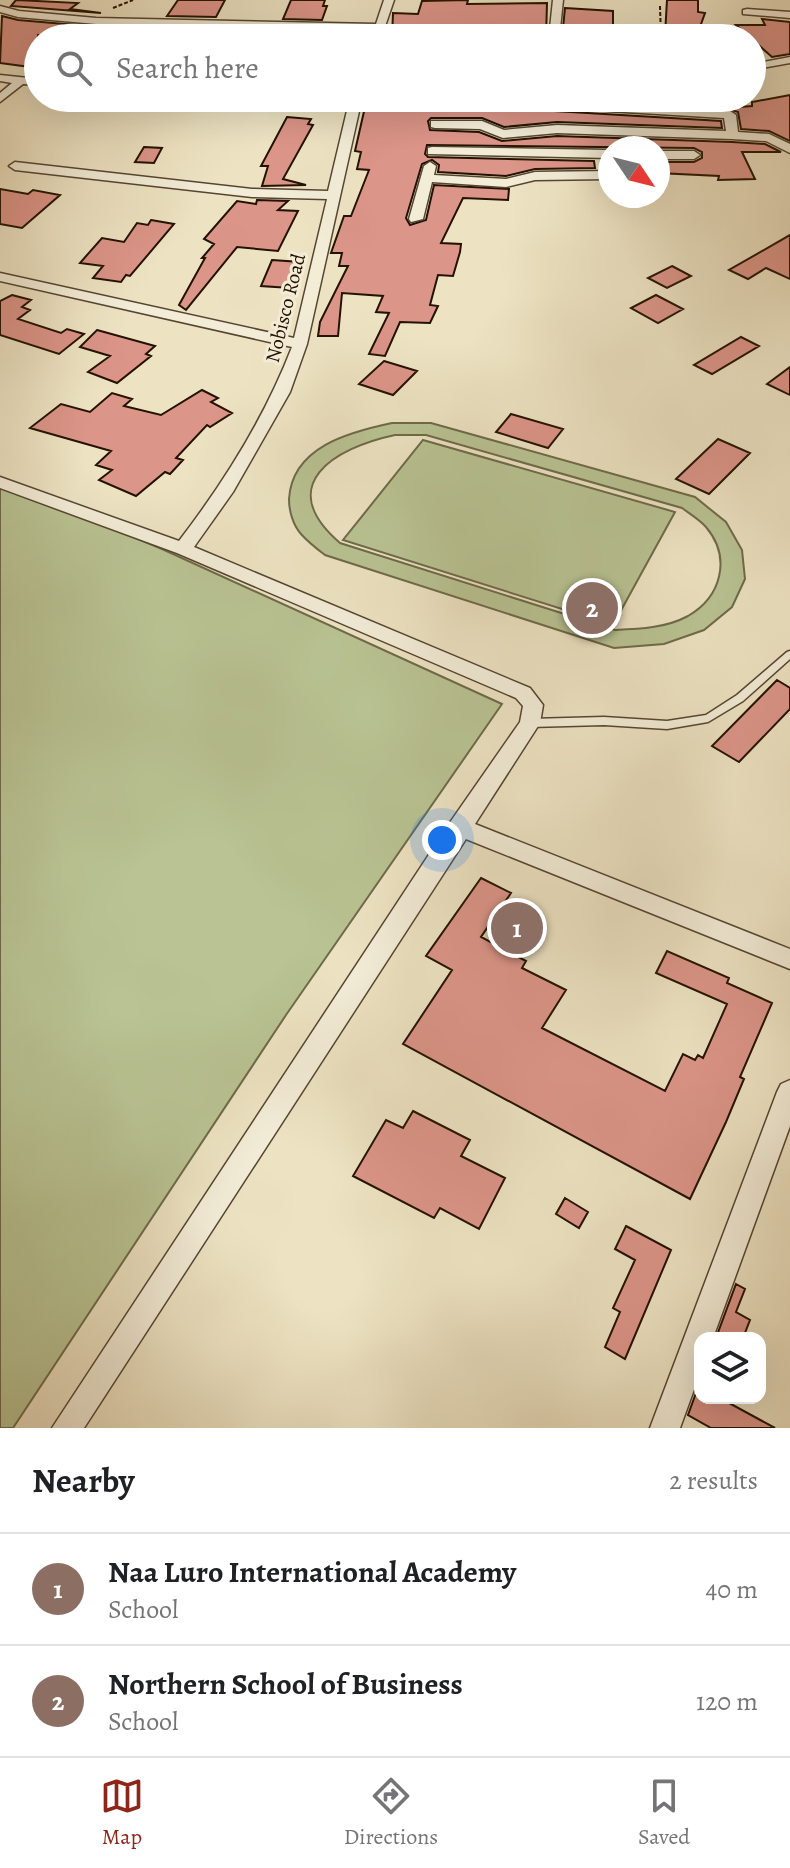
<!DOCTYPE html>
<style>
body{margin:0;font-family:Alegreya,serif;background:#f6f6f6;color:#202124}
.controls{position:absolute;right:24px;bottom:24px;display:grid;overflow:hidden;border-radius:16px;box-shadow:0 8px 32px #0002}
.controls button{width:72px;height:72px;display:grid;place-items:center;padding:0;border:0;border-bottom:2px solid #e0e0e0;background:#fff;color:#202124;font:40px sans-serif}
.compass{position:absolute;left:598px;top:136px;width:72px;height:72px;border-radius:50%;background:#fff;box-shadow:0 8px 32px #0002;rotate:125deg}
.you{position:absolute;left:442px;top:840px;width:28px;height:28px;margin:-20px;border:6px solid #fff;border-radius:50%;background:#1a73e8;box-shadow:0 0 0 12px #1a73e833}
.badge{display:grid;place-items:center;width:52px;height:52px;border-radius:50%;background:#8f2418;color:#fff;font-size:26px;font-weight:700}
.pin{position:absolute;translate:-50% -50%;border:4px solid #fff;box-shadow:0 2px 8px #0006}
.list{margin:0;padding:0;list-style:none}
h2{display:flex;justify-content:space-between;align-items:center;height:104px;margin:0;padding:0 32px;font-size:34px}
h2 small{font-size:26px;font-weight:400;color:#757577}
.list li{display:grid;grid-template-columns:52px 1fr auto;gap:24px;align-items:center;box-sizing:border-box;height:112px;padding:0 32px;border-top:2px solid #e0e0e0}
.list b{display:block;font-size:30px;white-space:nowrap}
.list p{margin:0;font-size:26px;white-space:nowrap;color:#757577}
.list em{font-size:26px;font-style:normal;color:#757577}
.icon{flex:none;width:44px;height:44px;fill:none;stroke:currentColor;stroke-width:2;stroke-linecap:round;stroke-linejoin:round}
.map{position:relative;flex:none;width:790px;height:1428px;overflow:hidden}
.search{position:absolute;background:#fff;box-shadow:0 8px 32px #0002;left:24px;right:24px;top:24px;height:88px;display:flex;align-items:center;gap:20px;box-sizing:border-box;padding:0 28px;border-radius:44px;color:#757577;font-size:30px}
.sheet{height:328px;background:#fff}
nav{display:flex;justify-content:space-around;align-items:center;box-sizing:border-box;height:112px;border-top:2px solid #e0e0e0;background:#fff;font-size:22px;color:#757577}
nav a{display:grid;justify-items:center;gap:4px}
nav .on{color:#8f2418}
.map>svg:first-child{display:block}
.green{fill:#b9c393;stroke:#6e6a4a;stroke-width:2;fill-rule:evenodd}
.building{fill:#dc9589;stroke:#241200;stroke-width:2}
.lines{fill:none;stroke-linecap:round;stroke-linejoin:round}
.lane-casing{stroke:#564631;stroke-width:3}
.street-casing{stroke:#564631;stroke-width:3}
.path{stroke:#241200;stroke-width:2;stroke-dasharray:4 2;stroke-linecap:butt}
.lane{fill:#f3edd8;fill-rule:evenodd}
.street{fill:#f3edd8;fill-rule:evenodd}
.labels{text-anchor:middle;stroke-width:6;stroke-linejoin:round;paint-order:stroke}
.far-street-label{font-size:20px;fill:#241200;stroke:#f3edd8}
</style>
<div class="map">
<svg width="790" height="1428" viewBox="0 0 790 1428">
<rect width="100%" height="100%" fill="#ede3c3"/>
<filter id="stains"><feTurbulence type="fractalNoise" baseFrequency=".0025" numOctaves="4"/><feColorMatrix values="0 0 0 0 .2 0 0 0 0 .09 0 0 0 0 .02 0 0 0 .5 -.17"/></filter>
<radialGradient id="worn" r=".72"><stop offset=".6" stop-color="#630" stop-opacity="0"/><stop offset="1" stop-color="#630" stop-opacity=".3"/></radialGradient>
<path class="green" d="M392 423H431L695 497 726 522 742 550 745 579 732 607 704 630 664 644 614 648 325 555C317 549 308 542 301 534 293 525 289 511 289 499 292 447 349 432 392 423ZM395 435H426L682 508C690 514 700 520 706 527 732 558 721 597 688 616 666 628 640 629 615 630L340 543C273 485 334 448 395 435Z
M423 440 675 512 613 625 343 540Z
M0 481 162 549 502 704 286 1015 13 1428H0Z"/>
<path class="building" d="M16 0 78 3 70 9 101 13 11 6Z
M178 0H225L216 17 167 16Z
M291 0H325L323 6H327L322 20 283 19Z
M468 0 467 4 547 3 546 38H392L393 13 418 14 422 1Z
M667 0H698V12L705 13 696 38 665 35Z
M565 8 613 11V38H562Z
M2 16 18 20 88 26 65 25 56 36 38 35V68L0 63Z
M762 19 790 22V54L772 57 736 25H765Z
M790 95V141L769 131 741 129 738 112 725 108 752 106V102Z
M388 98H430L439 104 721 121 722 128 557 122 504 127 482 118H431L428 121 430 130 479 132 502 141 557 136 732 142 765 144 781 152H742L755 179 718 180 719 176 658 173V162H694L702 158V152L694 148 427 145 425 154 428 157 594 161 595 168 535 169 506 176 438 172 439 165 432 160 422 164 406 218 410 225 426 220 434 185 509 189 508 200 463 198 441 243 461 244 460 252 453 276 438 275 430 305 438 306 430 323 400 322 385 356 369 354 389 313 376 312 383 296 342 293 338 336H318L320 322 348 266H339L342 253H331L344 216H351L369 170 357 169 361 152 355 151 365 107H377L379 102 387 103Z
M620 98 682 99 683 105 597 101H620Z
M287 117 311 119 308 124 313 125 283 179 306 185 262 186 268 166H261Z
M144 147 162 148 154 163 135 162Z
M0 189 28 194 33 190 60 195 22 228 0 224Z
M257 200 288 201 278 210 298 211 278 251 237 247 186 310 179 305 205 258H202L214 244 204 239 237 201 256 204Z
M151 220 174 224 130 276 126 275 121 282 93 278 103 266 80 263 102 238 124 242 137 223 148 225Z
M790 235V279L766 268 748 279 729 270Z
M272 260 300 262 290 288 261 286Z
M672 266 691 276 667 288 648 278Z
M12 295 31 300 22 307 30 310 18 319 61 333 67 329 84 334 59 354 0 335V301Z
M656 295 683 309 658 323 631 308Z
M97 330 155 346 146 354 151 356 117 383 88 372 110 356 80 347Z
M741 337 759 346 712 374 694 365Z
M384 361 417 371 393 395 359 384Z
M790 367V395L767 384Z
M202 390 218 398 211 402 232 413 210 427 207 425 176 458 183 460 170 474 165 472 136 496 99 480 112 470 96 465 111 451 30 428 61 404 90 412 112 393 132 399 124 406 161 415Z
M511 414 563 429 548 448 496 432Z
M718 439 750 453 709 494 676 479Z
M777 680 790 688V709L739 762 712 746Z
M481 878 511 893 481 937 526 961 522 968 566 990 542 1028 665 1091 683 1054 695 1060 698 1055 703 1058 727 1004 656 973 667 951 729 978 727 983 772 1003 740 1077 744 1079 726 1122 690 1199 403 1044 452 970 426 956Z
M413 1111 470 1140 461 1156 505 1178 479 1229 440 1208 434 1218 353 1176 386 1120 403 1128Z
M565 1198 588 1212 579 1228 556 1214Z
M626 1226 671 1250 625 1359 605 1347 620 1312 613 1308 635 1260 615 1249Z
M736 1284 745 1289 736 1312 750 1320 743 1338H716Z
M700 1382V1398H720L775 1428H711L688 1415Z"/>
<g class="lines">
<g class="lane-casing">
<path id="lane" d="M790 651V659L743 701 708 722 667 729 604 725 530 727 525 723 530 719 604 717 667 721 706 715 737 695 787 652Z"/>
</g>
<g class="street-casing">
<path id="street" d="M384 0H394L381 38H371L373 30 96 24 18 17 0 12V6L19 11 96 18 376 24Z
M553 0H563L559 38H549Z
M747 9 790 12V18L743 14V10Z
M790 57V63L757 69 752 67 753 64Z
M0 75 38 79V85L23 84 0 102V93L12 83 0 81Z
M350 98H362L307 344 290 392 233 492 194 547 530 688 543 705 540 723 475 824 790 949V969L466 839 84 1428H52L451 821 520 722 523 706 516 698 177 553 0 488V477L179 541C225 481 265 417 292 347L0 281V273L294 338 327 199 252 197 15 170 9 166 15 162 252 189 328 191Z
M433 98H499L730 111 736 115 738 132 769 134 790 144V153L766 141 732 139 557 133 503 138 480 129 435 128 431 127V121H482L504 130 557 125 726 131 724 118 439 101Z
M432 147 610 150V158L428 154V148Z
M658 151H694L700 155 694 159H658Z
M430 162 436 166 434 175 506 179 535 172 610 171V179L535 180 506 187 432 182 423 219 411 222 409 219 424 166Z
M790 1080V1126L713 1338H700V1373L680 1428H650L777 1092 781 1084Z"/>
</g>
<path class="path" d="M660 6 661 38
M113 8 133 0"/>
<use href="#lane" class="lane"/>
<use href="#street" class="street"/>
</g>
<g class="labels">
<g class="far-street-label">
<text transform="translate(285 308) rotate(-76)" y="7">Nobisco Road</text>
</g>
</g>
<rect width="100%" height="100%" filter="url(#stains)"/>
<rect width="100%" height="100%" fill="url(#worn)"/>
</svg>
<div class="controls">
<button><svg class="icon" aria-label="layers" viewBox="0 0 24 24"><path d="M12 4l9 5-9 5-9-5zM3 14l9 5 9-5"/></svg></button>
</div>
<svg class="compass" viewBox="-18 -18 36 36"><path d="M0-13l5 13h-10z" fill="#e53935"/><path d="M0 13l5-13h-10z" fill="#757577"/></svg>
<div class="you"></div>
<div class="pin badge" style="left:517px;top:928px;background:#8d6e63">1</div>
<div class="pin badge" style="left:592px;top:608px;background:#8d6e63">2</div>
<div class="search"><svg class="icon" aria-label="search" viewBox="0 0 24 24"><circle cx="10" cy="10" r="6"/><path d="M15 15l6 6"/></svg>Search here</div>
</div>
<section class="sheet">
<h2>Nearby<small>2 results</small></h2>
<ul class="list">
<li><span class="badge" style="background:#8d6e63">1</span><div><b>Naa Luro International Academy</b><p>School</p></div><em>40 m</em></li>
<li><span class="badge" style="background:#8d6e63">2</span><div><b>Northern School of Business</b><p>School</p></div><em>120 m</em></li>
</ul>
</section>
<nav>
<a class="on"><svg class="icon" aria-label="map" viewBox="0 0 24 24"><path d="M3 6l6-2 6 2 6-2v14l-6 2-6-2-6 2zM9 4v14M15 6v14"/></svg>Map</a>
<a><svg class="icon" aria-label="directions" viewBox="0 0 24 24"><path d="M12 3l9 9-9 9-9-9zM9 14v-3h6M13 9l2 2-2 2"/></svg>Directions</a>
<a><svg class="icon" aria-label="saved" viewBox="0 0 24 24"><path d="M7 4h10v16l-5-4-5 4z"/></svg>Saved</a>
</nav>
